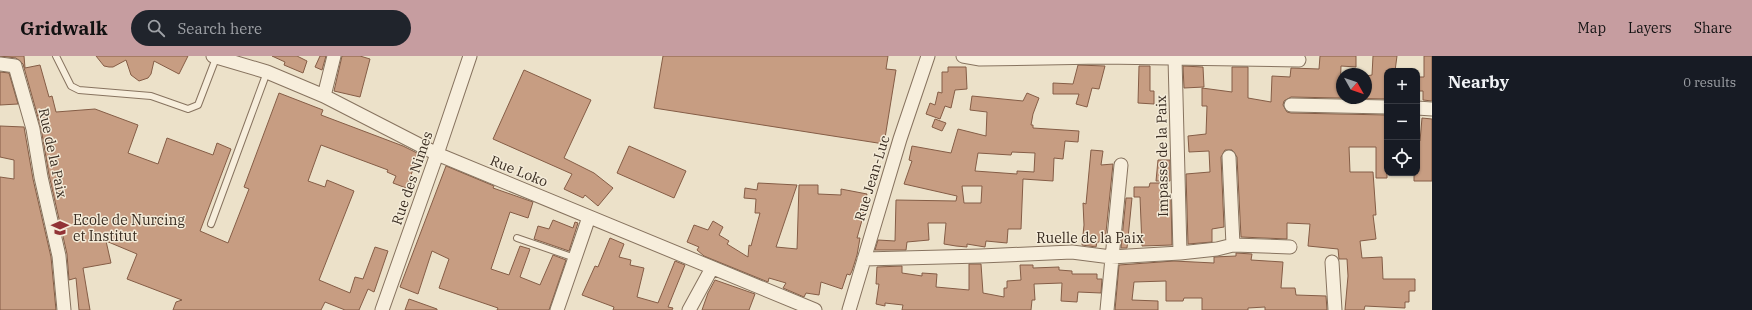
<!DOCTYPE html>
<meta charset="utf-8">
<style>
body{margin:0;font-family:"IBM Plex Serif",serif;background:#20242c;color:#f1f3f6}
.controls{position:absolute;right:12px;top:12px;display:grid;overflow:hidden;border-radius:8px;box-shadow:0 1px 3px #0004}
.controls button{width:36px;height:36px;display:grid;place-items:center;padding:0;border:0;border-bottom:1px solid #363941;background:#171b24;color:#f1f3f6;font:20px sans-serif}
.compass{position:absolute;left:1336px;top:12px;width:36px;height:36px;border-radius:50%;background:#171b24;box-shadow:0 1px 3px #0004;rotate:130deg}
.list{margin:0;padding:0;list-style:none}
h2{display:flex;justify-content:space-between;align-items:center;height:52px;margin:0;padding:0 16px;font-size:17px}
h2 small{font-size:13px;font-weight:400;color:#9ea1a6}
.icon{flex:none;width:22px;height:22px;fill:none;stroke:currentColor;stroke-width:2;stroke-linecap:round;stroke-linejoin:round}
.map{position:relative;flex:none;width:1432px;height:254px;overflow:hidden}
header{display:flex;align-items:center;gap:24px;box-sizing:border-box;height:56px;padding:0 20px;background:#c69da0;color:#111}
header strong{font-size:19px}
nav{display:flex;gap:22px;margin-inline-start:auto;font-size:14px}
.search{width:280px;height:36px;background:#20242c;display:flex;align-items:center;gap:10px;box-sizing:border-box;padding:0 14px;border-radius:22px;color:#9ea1a6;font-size:15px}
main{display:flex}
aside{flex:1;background:#171b24}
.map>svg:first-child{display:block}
.building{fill:#c79d82;stroke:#855d46;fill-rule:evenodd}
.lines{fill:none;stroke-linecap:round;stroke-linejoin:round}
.lane-casing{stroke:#87735f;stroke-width:8}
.street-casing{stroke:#87735f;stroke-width:15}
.lane{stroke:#f7eedc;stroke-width:6}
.street{stroke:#f7eedc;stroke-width:13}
.labels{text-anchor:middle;stroke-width:3;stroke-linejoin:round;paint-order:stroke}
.street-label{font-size:14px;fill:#392c21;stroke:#f4ebd8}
.poi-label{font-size:14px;fill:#392c21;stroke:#f4ebd8;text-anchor:start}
</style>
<header>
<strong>Gridwalk</strong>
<div class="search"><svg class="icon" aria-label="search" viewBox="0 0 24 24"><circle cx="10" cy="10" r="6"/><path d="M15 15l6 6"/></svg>Search here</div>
<nav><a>Map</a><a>Layers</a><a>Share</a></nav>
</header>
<main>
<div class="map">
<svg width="1432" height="254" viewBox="0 0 1432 254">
<rect width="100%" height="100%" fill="#ece1c9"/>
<path class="building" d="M0 0H24L25 12 40 9 49 41 52 40 56 56 95 53 138 69 128 97 158 108 167 82 213 99 217 87 231 93 200 175 228 187 249 133 244 131 279 37 323 54 321 59 403 90 419 98 406 132 393 127 396 120 387 116 388 114 321 89 308 125 325 131 327 124 354 135 319 224 350 237 355 221 363 223 375 191 388 195 374 236 368 233 359 254H345L325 246 321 254H173L176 246 182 244 127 223 137 198 106 185 111 207 83 212 90 254H79L76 222 69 224 67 198 49 119 41 72 23 8 16 2Z
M96 0H188L179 18 154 5 151 18 148 22 139 25 131 19 126 4 113 11H109L104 10Z
M272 0H297L307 5 303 17 284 9 285 6Z
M320 0H326L322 14 315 11Z
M342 0H360L370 3 360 41 334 35Z
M663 0H888L886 13 896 14 884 88 654 52Z
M1320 0H1356V11L1341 10 1340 40H1342V42H1366V20L1372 19 1373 0H1397L1395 15H1387V43L1291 41 1284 45 1283 49 1287 56 1291 57 1387 59V122H1376V91H1349L1350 116H1373L1376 159H1373L1376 183 1360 185 1362 202 1382 201 1383 223H1415V235H1409V246H1405V252L1365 250 1364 254H1345L1348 220 1347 203H1339L1338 193 1308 190 1310 168 1287 167V183L1241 181 1237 101 1232 94H1225L1221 101 1224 171 1212 173V186L1188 188 1186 118 1210 116 1209 95 1189 96 1188 80 1206 78 1207 50H1202V32L1232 36V11H1248V42L1271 46 1272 20 1290 21 1291 12 1319 13Z
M1424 0H1432V45L1423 44V35H1417V21H1424Z
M1078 9 1105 10 1099 33 1092 32 1087 51 1076 48 1079 38H1053V27L1073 28Z
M1139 10H1150V35H1154V48L1138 47Z
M1183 10 1203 11 1204 31 1184 32Z
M948 11H966L967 33 955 34 951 52 945 50 940 63 926 58 930 47 935 49 938 36 942 37V16H948Z
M524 14 591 44 564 102 594 117 613 132 598 150 585 139 583 142 564 133 572 118 493 83Z
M0 16 9 17 18 48 0 49Z
M1027 37 1039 42 1033 58 1031 69H1033V72L1079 75 1078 86 1065 85 1063 103 1054 102 1053 125 1023 123 1021 173H1008L1007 187 986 185 985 191 967 188V191L956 190 944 188 946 167H928L929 184 907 186 906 194H875L878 184 895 185 896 144 956 145 957 140 904 128 912 105 909 104 912 90 951 97 958 73 986 80 987 56 970 54 972 40 1023 45ZM1012 96 1035 97 1034 116 1017 115V118L975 115 978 97 1011 99ZM962 130H982L981 147H964Z
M1422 62 1432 63V125H1414V117H1417V84L1420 85Z
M935 63 946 67 942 75 932 71Z
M0 70 24 71 33 123 51 201 56 254H0V121L14 123V104L0 101Z
M629 90 686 115 674 142 617 117Z
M1091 94 1103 95 1101 109 1113 108 1105 186H1097L1096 191 1082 189 1084 169 1083 147 1086 148Z
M1158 104H1170V125H1156Z
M446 110 494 130 493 132 533 146 528 162 510 156 491 213 509 219 520 190 530 193 520 221 540 229 553 199 566 204 549 254H497L498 252 439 232 449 203 432 195 418 238 400 231Z
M758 127 797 129 776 191 797 193 799 129H818V138L841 139V133L867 138 863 156 864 157 857 182H860L857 199 852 215 850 219 847 218 842 233 821 226 819 239 806 237 804 241 783 232 786 227 769 222 768 226 704 200 697 194 699 191 687 186 694 169 708 174 713 165 723 171 719 179 729 185 727 188 748 201 749 189 751 190 760 157H755L756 143 744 142 745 132 757 134Z
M1150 127H1161V143H1171L1172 189 1142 190 1140 141H1134V131H1149Z
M1126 142H1132L1127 192H1121Z
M553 164 573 172 575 166 578 167 569 195 534 183 538 170 549 173Z
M610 182 624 188 619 201 631 204 630 209 644 212 637 241 658 247 675 205 685 209 668 251 673 252 672 254H613L614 251 582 239 595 210 598 211Z
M1236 197 1252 198 1251 204 1283 206 1281 232H1295L1296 239 1326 240 1327 254H1265V251L1248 252V254H1202V242H1184L1183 245H1166V225L1134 226 1132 244 1158 245V254H1115L1119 209 1174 205 1214 207V201L1236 200Z
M969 208H981L983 237 1004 241V232H1007V225L1021 224 1020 209H1033V212L1059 211V214L1072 215V218H1097V223H1102L1101 237 1078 236 1077 246 1061 245 1062 227 1034 228 1035 244H1032L1031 254H902L903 249 885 247V250L876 248 879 228H876L877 211 902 210V217L922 220V217L937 218 936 231 969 234Z
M715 224 755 238 749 254H702L708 237Z
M409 243 437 253V254H405Z"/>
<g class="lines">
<g class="lane-casing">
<path id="lane" d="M56 0 71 30 79 34 151 40 188 53 198 49 216 2
M211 168 267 16
M517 182 575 202"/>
</g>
<g class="street-casing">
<path id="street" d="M213 0 267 16 324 40 437 98 815 254
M963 0 980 3 1102 1 1299 4
M1175 2 1180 197
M0 8 15 10 33 73 41 121 59 200 64 254
M324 40 334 0
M1291 49 1387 51
M1417 52 1432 53
M1229 101 1233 189
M864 203 981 200 1072 196 1111 201 1180 197 1217 193 1233 189 1290 191
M1332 206 1335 254
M382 254 437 98 470 0
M557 254 589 161
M689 254 712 212
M849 254 900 83 928 0
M1107 254 1121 109"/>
</g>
<use href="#lane" class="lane"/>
<use href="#street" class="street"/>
</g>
<defs>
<g id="school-bare" transform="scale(1.38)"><path d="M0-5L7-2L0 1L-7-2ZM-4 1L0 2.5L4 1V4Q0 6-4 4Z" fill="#923336" stroke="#f4ebd8" stroke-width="2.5" paint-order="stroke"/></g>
</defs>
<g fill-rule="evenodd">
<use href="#school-bare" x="60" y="172"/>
</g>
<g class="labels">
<g class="street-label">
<text transform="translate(53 97) rotate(78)" y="5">Rue de la Paix</text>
<text transform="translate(1162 100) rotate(-91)" y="5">Impasse de la Paix</text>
<text transform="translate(519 115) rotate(22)" y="5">Rue Loko</text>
<text transform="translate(412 122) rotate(-71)" y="5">Rue des Nimes</text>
<text transform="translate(872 122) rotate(-73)" y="5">Rue Jean-Luc</text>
<text x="1090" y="187">Ruelle de la Paix</text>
</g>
<g class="poi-label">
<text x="73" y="169">Ecole de Nurcing<tspan x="73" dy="16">et Institut</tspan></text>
</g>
</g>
</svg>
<div class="controls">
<button>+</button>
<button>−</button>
<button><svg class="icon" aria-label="locate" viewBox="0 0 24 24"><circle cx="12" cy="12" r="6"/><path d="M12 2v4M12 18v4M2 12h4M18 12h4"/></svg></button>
</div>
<svg class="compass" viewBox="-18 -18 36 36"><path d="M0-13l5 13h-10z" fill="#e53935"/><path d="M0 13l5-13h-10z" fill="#9ea1a6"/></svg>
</div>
<aside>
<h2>Nearby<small>0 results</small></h2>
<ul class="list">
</ul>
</aside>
</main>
